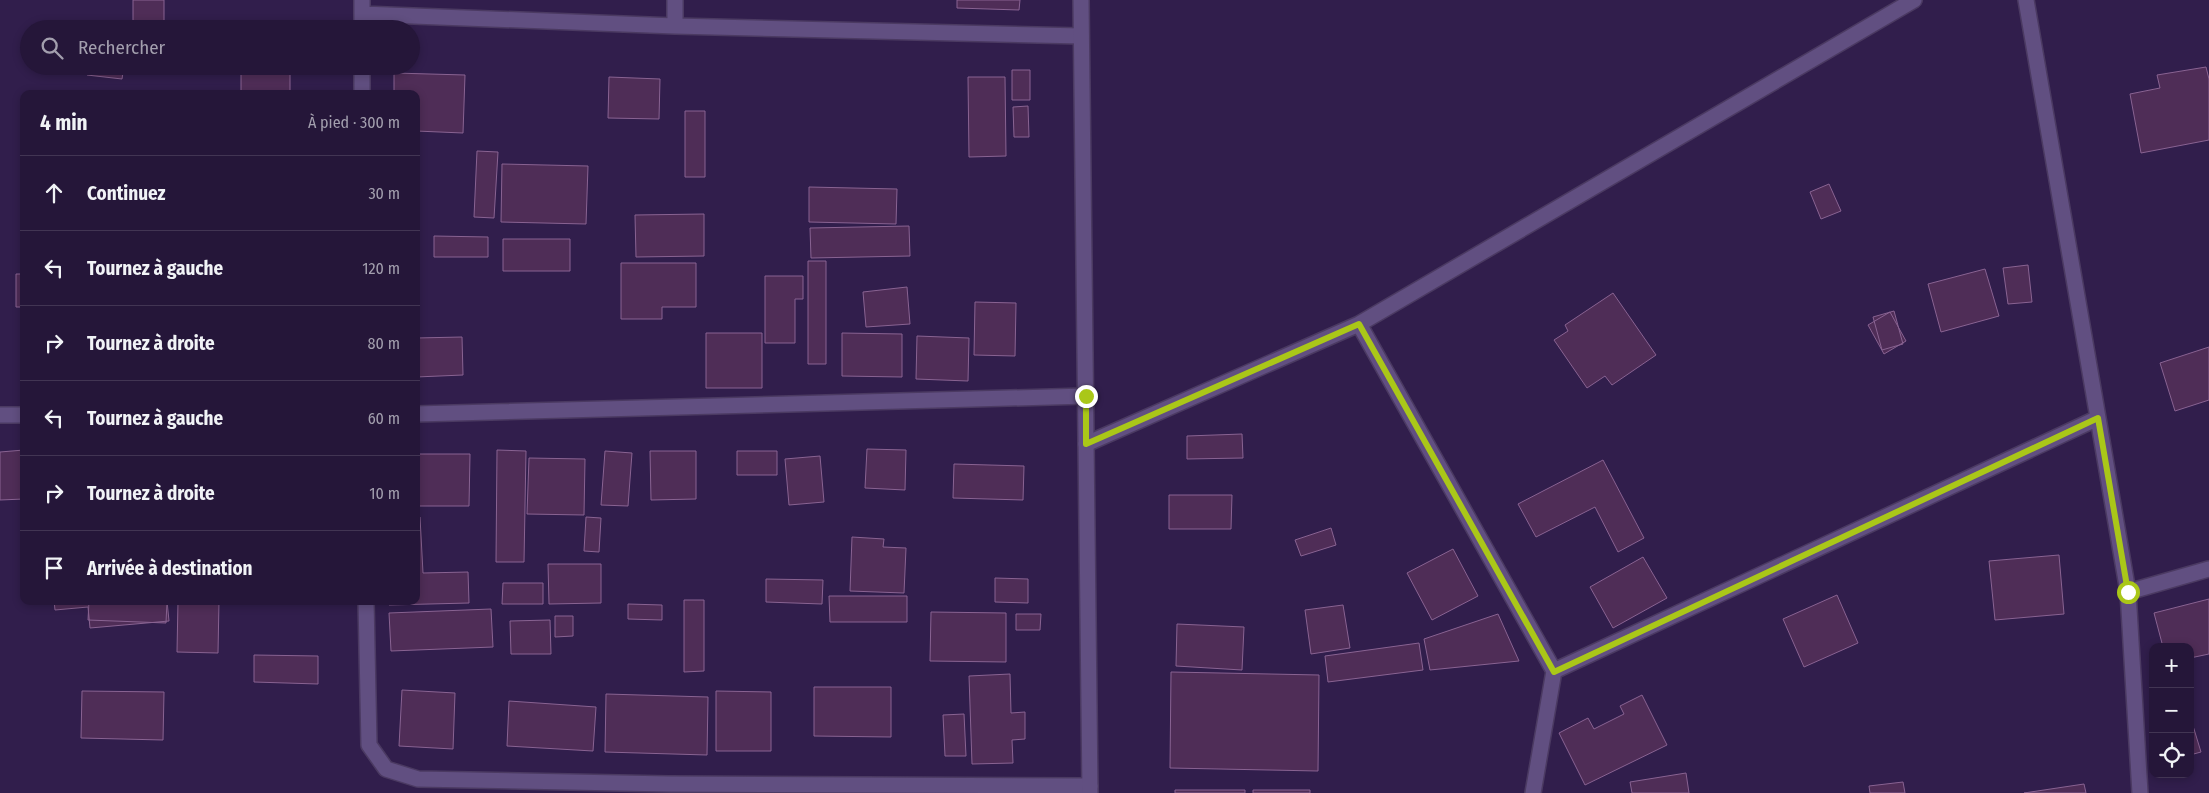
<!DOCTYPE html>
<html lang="fr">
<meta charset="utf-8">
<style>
body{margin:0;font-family:"Fira Sans Condensed",sans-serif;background:#312344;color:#f1f3f6}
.controls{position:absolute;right:15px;bottom:15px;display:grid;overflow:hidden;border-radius:10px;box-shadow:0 2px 8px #0003}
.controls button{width:45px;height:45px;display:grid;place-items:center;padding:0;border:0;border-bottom:1px solid #423553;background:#251639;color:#f1f3f6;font:25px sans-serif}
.stop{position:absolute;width:15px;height:15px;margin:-11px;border:4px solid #aac718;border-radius:50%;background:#fff}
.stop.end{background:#aac718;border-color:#fff;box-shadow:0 1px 5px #0008}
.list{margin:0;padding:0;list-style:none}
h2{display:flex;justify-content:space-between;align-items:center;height:65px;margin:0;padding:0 20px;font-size:21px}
h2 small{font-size:16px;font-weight:400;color:#a39fae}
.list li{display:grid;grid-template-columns:32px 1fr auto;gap:15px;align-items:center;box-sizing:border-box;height:75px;padding:0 20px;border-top:1px solid #423553}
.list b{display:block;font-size:19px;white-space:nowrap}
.list em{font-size:16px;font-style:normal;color:#a39fae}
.icon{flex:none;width:28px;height:28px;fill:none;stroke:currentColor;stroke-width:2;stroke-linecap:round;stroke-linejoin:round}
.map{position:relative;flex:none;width:2209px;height:793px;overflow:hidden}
.search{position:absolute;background:#251639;box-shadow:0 2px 8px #0003;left:20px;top:20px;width:400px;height:55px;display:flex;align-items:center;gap:12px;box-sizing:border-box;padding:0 18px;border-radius:28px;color:#a39fae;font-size:19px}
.panel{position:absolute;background:#251639;box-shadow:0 2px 8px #0003;left:20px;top:90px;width:400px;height:515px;border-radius:10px}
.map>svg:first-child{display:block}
.building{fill:#4f2d57;stroke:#896392}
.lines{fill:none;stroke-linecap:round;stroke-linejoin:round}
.street-casing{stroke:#4b3a62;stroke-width:18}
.secondary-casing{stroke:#4b3a62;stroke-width:18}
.street{stroke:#614f81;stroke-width:15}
.secondary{stroke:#614f81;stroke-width:15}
.route{stroke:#aac718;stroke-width:6}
</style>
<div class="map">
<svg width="2209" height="793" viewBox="0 0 2209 793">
<rect width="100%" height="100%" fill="#311e4c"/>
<path class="building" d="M133 0H164V23L133 22Z
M957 0H1020L1019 10 957 8Z
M88 66H124L122 79 87 75Z
M2206 67 2209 79V140L2141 153 2130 94 2160 88 2157 75Z
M1012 70H1030V100H1012Z
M394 73 465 75 463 133 416 131V94H394Z
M241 74H290V94H241Z
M609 77 660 79 659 119 608 118Z
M968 77H1005L1006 156 969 157Z
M1028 106 1029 137H1014L1013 107Z
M685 111H705V177H685Z
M477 151 498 152 494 218 474 217Z
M502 164 588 166 586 224 501 222Z
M1829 184 1841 211 1821 219 1810 192Z
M809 187 897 189 896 224 809 222Z
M704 214V256L636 257 635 215Z
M909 226 910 256 811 258 810 228Z
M434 236 488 237V257H434Z
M503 239H570V271H503Z
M808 261H826V364H808Z
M621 263H696V307H662V319H621Z
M2028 265 2032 302 2008 304 2003 268Z
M1985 269 1999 316 1941 332 1928 284Z
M16 274H24V307H16Z
M765 276H803V299H795V343H765Z
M907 287 910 324 866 327 863 292Z
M1613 293 1656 355 1612 385 1605 376 1587 388 1554 340 1568 331 1565 325Z
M975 302 1016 303 1015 356 974 355Z
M1894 311 1903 344 1882 350 1873 317Z
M1890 312 1906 341 1884 354 1868 325Z
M706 333H762V388H706Z
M842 333 902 334V377L842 376Z
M917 336 969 338 968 381 916 379Z
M462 337 463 375 416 377V338Z
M2209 347V400L2175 411 2160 363Z
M1242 434 1243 458 1187 459V436Z
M867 449 906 450 905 490 865 488Z
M24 450V499L0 500V452Z
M497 450 526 451 524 562H496Z
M605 451 632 453 628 506 601 505Z
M650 451H696V499L651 500Z
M737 451H777V475H737Z
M416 454H470L469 506H416Z
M820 456 824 502 789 505 785 459Z
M529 458 585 459 584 515 527 514Z
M1603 460 1644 538 1618 552 1595 507 1536 537 1518 504Z
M954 464 1024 466 1023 500 953 498Z
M1169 495H1232L1231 529H1169Z
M416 517H420L423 573 468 572 469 603 389 605 388 601H416Z
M586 517 601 518 599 552 584 551Z
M1331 528 1336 545 1301 556 1295 540Z
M852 537 884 539 883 547 906 548 904 593 850 591Z
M1453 549 1478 596 1432 620 1407 573Z
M2059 555 2064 614 1995 620 1989 561Z
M1643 557 1667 598 1613 628 1590 587Z
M548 564H601V603L549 604Z
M995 578 1028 579V603L995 602Z
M766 579 823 580 822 604 766 602Z
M503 583H543V604H502Z
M1837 595 1858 643 1804 667 1783 619Z
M829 596H907V622H830Z
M2209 599V654L2190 658V647H2163L2154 613Z
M684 600H704V671L684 672Z
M54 601H167L169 621 90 628 88 607 55 610Z
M89 601H167L166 623 88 620Z
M178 601H219L218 653 177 652Z
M628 604 662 605V620L628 619Z
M1343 605 1350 648 1311 654 1305 610Z
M491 609 493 647 391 651 389 613Z
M931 612 1006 613V662L930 661Z
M1016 614H1041L1040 630H1016Z
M1498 614 1519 661 1430 670 1424 639Z
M555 616H573V636L555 637Z
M550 620 551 654H511L510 621Z
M1177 624 1244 627 1242 670 1176 666Z
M1419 643 1423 670 1328 682 1325 656Z
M254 655 318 656V684L254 682Z
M1171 672 1319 675 1318 771 1170 768Z
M1010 674 1011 713 1025 712V739L1012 740 1013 763 972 764 969 676Z
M814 687H891V737L814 736Z
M402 690 455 693 453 749 399 746Z
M82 691 164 692 163 740 81 738Z
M716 691 771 692V751H716Z
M606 694 708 697 707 755 605 752Z
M1642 695 1667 745 1585 785 1559 733 1588 718 1594 729 1624 714 1620 706Z
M509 701 596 707 593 751 507 746Z
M964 714 966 756H945L943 715Z
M2190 716 2201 752 2190 755Z
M1686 773 1689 793H1632L1630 782Z
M1903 782 1905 793H1870L1869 786Z
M2084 784 2086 793H2024Z
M1175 790H1245V793H1175Z
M1253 790H1310V793H1253Z"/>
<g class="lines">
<g class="street-casing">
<path id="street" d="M675 0V26
M2026 0 2128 592 2140 793
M362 14 675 26 1081 36
M362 29V0
M362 94V66
M1359 324 1554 671 1533 793
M416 414 1086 396
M0 415H24
M1086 444 1359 324 1914 0
M2128 592 2209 569
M366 601 369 745 386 769 418 779 669 784 1090 786
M1554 671 2098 418"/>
</g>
<g class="secondary-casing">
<path id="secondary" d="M1081 0 1090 793"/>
</g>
<use href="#street" class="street"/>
<use href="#secondary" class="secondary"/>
</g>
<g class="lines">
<path class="route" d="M1086 396V444L1359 324 1554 672 2098 418 2128 592"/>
</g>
</svg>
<div class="controls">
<button>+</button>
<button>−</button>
<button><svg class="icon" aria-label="locate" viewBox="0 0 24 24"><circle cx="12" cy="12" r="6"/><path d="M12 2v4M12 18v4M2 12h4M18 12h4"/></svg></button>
</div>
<div class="stop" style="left:2128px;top:592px"></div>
<div class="stop end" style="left:1086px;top:396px"></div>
<div class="search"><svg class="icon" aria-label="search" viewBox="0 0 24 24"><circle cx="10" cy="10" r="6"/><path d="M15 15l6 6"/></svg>Rechercher</div>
<section class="panel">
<h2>4 min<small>À pied · 300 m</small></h2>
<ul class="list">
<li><svg class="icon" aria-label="ahead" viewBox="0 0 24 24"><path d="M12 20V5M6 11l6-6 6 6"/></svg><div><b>Continuez</b></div><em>30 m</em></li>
<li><svg class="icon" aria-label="left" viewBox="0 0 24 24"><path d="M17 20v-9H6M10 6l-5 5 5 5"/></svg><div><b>Tournez à gauche</b></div><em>120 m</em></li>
<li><svg class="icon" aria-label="right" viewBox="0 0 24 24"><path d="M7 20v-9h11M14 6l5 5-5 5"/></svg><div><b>Tournez à droite</b></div><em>80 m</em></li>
<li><svg class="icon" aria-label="left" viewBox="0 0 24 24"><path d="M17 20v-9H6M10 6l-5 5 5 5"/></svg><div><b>Tournez à gauche</b></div><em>60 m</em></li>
<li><svg class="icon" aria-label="right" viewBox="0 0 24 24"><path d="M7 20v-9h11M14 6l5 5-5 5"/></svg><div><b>Tournez à droite</b></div><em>10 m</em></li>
<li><svg class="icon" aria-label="arrive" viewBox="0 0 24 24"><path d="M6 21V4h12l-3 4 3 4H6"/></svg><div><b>Arrivée à destination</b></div></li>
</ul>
</section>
</div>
